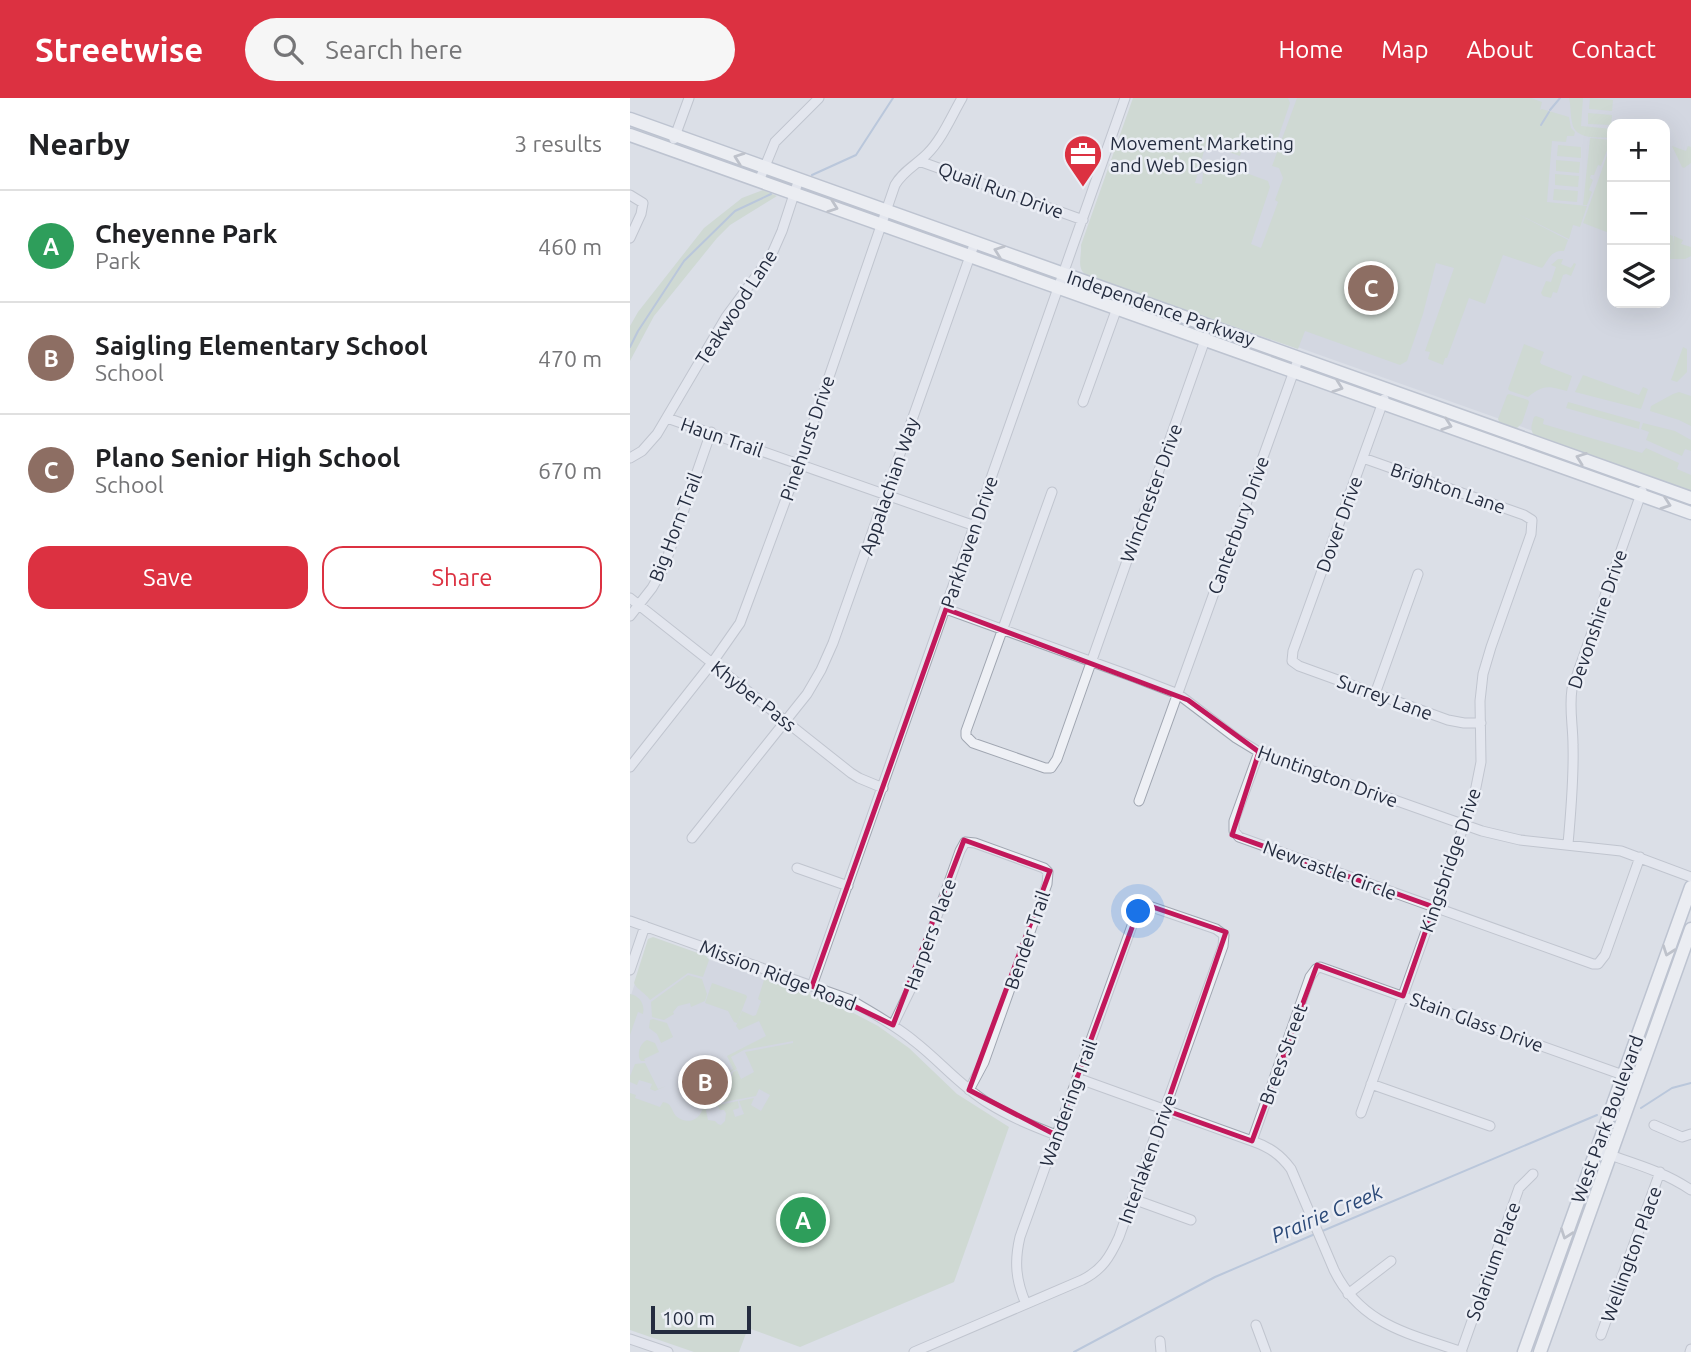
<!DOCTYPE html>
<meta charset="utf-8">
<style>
body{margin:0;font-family:Ubuntu,sans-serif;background:#f6f6f6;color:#202124}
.controls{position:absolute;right:21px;top:21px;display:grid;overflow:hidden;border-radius:14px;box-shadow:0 7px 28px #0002}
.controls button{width:63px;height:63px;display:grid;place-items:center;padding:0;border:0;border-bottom:2px solid #e0e0e0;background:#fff;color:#202124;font:35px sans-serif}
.scale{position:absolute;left:21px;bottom:18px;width:100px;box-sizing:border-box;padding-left:7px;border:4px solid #242c3f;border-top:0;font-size:19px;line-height:24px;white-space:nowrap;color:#242c3f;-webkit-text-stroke:5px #ebeef5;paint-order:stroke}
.you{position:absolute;left:509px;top:814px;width:24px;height:24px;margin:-18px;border:5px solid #fff;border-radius:50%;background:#1a73e8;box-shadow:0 0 0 10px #1a73e833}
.badge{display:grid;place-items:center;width:46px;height:46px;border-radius:50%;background:#dc3141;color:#fff;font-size:23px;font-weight:700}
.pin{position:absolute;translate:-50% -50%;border:4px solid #fff;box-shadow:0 2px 7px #0006}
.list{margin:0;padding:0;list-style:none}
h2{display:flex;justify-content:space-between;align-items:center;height:91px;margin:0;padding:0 28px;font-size:30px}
h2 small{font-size:23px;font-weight:400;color:#757577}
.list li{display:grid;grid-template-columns:46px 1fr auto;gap:21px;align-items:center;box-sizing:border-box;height:112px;padding:0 28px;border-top:2px solid #e0e0e0}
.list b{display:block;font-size:26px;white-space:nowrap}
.list p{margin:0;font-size:23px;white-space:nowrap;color:#757577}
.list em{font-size:23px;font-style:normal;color:#757577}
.actions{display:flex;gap:14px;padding:21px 28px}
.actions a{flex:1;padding:16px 0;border:2px solid #dc3141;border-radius:21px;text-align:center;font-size:24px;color:#dc3141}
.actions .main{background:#dc3141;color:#fff}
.icon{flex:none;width:38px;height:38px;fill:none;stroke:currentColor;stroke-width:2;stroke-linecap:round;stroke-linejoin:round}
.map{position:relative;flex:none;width:1061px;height:1254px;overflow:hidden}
header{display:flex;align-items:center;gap:42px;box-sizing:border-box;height:98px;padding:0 35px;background:#dc3141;color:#fff}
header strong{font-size:33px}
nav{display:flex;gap:38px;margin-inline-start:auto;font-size:24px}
.search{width:490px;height:63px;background:#f6f6f6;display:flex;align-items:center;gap:18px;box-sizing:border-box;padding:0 24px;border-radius:38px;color:#757577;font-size:26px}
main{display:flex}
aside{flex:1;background:#fff}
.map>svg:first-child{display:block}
.built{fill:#c9ceda;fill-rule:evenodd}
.green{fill:#c0d2bb}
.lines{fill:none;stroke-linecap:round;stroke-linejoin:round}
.stream{stroke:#92abcc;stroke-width:2}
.minor-casing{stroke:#a0a6b1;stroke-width:11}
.major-casing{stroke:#99a3b4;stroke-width:15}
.minor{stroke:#eef0f5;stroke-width:9}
.major{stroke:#fff;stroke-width:12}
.oneway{stroke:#9ca0a9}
.marked{fill:none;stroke:#c2185b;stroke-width:5;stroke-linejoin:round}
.labels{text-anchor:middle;stroke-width:5;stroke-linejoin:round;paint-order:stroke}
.poi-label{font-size:19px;fill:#242c3f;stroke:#ebeef5;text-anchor:start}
.street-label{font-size:19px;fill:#242c3f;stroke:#ebeef5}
.water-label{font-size:21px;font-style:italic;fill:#2a4877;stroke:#ebeef5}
</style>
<header>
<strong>Streetwise</strong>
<div class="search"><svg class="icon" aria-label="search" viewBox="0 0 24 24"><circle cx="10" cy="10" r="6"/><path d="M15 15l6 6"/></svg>Search here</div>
<nav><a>Home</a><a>Map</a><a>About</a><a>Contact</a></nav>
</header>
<main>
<aside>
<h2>Nearby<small>3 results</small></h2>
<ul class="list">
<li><span class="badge" style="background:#2e9e5b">A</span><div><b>Cheyenne Park</b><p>Park</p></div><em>460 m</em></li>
<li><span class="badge" style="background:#8d6e63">B</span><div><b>Saigling Elementary School</b><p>School</p></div><em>470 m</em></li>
<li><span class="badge" style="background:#8d6e63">C</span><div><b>Plano Senior High School</b><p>School</p></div><em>670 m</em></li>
</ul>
<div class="actions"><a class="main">Save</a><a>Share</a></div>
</aside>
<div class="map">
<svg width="1061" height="1254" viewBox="0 0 1061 1254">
<rect width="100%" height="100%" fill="#dbdfe7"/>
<path class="built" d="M504 0H1061V389L459 175ZM982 26H1035V205H982Z
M20 841 180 897 125 1053 0 1025V900Z"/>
<path class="green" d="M503 0H658L660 5 646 46C637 57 625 50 614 47L610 58 576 46 565 85 572 86 573 74 578 61 638 83 640 89 621 146 631 150 648 104 645 102 653 80 649 70 642 68 667 0H901L912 4 910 12 912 11 939 19 941 30 945 34 944 38H937L936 44 922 43 917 104 957 108 950 129 943 127 939 141 886 115 938 142 934 153C920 152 919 162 912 170L873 157 855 206 839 200 817 260H815L813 267 798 261 800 254 795 253 824 170 806 165 793 216 777 263 770 267 675 233 668 251 456 177C446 170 452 157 451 147Z
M939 0H953L951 28 982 31 981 40C968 39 944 42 942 24 940 15 941 8 939 0Z
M960 0 983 2 982 13 959 11Z
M958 15 982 17 981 27 958 26Z
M960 40 981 42 971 68 968 67 964 77H961L960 80 963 82 959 92 962 94 957 107H953Z
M982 43V136L953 125Z
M928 47 951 49V60L927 58Z
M1042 48 1056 53 1058 48 1061 49V65L1054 70 1052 69Z
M926 62 950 64 949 75 926 73Z
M925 76 949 78 948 89 925 87Z
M924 91 948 93 947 104 923 102Z
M133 92 147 98 100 127 87 140 24 218 0 263V228L8 214 74 130 112 100Z
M1035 135 1043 138V145L1044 138 1053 142 1051 146 1061 149V158L1055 161H1039L1043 145 1039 159 1035 157Z
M928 161H933L931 166 941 170 944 165 946 166 941 178 936 176 933 177 927 195 923 194 921 200 913 198 911 195 916 183 921 184 926 169 921 167Z
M894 246 914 254 910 264 911 266 942 278 937 293C918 288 914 286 898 299L880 293 878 291Z
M1053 249 1057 251V274L1047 284 1041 282Z
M953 277 1009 297 1013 289 1018 291 1011 311 945 294Z
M1049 294 1061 298V328L1049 322 1020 313 1021 308 1043 296Z
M879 296 898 302 899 304 892 325 887 330H882L870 326 868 321 877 297Z
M938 304 1010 324 1009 331 936 310Z
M906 318 914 321 913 326 1012 355 1016 350 1049 365 1047 371 1061 377V394L905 338C899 332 902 326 904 319Z
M1013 325 1045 333 1061 342V353L1055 351 1052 358 1016 342 1019 334 1011 331Z
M23 839 76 858 79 862 73 879 58 875 20 902C16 895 7 892 4 885L18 841Z
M58 877 72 881 77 896 75 903 61 909 60 905 48 908 43 914 44 916 34 922 22 919 21 904Z
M136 880 179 894 180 897 210 908 248 928 279 950 327 996 379 1029 324 1184 170 1249 118 1230 109 1254H64L0 1232V995L6 997 5 1000 30 1009 33 1004C42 1005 41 1012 46 1018 57 1027 69 1023 73 1010L82 1008 76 1012 78 1022 85 1023 88 1026 91 1027 95 1023 96 1015 94 1012H90L88 1008H84L108 1003 109 1010 103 1012 105 1019 114 1016 109 1003 124 1000 121 1007 131 1013 140 997 129 991 126 998 73 1008 67 992C77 991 83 984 92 979L96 980 102 978 103 974 107 972 111 981 124 974 115 954 163 945V943L114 952 101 959 107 971 89 979 103 971 97 958 136 938 129 923 109 932 106 928 112 913 123 918 126 917 131 903 128 901 134 882Z
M82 885 116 897 117 899 107 925 104 924 98 913 75 905Z
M0 896C10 898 15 906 13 916L8 914 0 937Z
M23 921 37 925 43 939 31 945 27 936 19 930 20 922Z
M17 942 25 945 29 954 14 961 15 963H11C6 957 10 945 17 942Z
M15 965 28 991 36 988 25 993 20 991 22 986 9 982 7 987 0 984V978L5 966Z"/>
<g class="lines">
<path class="stream" d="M920 12 930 0
M911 27 919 14
M182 77 226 57 263 0
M0 249 8 233 54 163 105 113 141 96
M1011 1010 1042 990 1061 985
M690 1134 967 1017
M444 1254 585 1179 685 1136"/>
<g class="minor-casing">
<path id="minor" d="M44 41 59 0
M289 63 453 122
M129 83 145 44 189 0
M0 97 13 105 11 116 0 140
M754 301 663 553 662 563 669 568 818 622 834 625H851
M453 304 492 196
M37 320 345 428
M0 360 12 353 27 336 96 219 141 158 152 133 169 81
M422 394 336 633V638L343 645 415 670H421L427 661 576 239
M0 500 221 675 229 680 253 690
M316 511 504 579 548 596 606 640 629 654 852 733 890 742 991 753 1061 779
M0 518 22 490 34 469 81 334
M745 596 788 476
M629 654 604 723V733L609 739 963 866H968L975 857 1010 759
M0 669 82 565 110 525 169 366 265 87C273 73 286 67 297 56 312 41 321 19 332 0
M509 703 669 259
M62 740 177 596 191 572 203 545 345 144
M938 746C941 713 944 680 943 647 943 628 939 610 942 591L1012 393
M167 770 218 788
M0 823 221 902C242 915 265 927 284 943 310 963 330 988 358 1005 380 1019 403 1028 426 1037
M0 872 15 828
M182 888 495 0
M263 927 283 886 330 753 335 744 345 745 414 770 418 774 417 786 354 964 339 992
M447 980 622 1043C639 1049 650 1056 661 1071L704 1172C731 1227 778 1235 832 1254
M741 986 860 1028
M731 1015 844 699 851 664 850 603 853 576 861 549 901 436 902 422 894 417 733 360
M1024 1027 1052 1039 1061 1036
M622 1043 680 879 686 871 690 869 1007 982
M966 1052C998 1064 1032 1072 1061 1092
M503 1101 561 1122
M718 1196 761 1163
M626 1227 636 1254
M971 1237 1030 1074
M0 1241 38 1254
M530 1243 531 1254
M284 1254 452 1182C472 1172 480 1159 489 1139L593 848 594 837 586 831 516 807 508 811 390 1139C384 1164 386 1183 396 1206
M831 1254 889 1090 903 1076
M1060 1254 1061 1251"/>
</g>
<g class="major-casing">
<path id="major" d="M0 21 1061 400
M0 37 1061 415
M894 1254 1061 789
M910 1254 1061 831"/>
</g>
<use href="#minor" class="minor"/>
<use href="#major" class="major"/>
</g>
<defs><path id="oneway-chevron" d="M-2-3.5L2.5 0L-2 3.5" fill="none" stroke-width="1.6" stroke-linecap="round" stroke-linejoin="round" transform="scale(1.75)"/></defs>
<g class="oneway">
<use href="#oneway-chevron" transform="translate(109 60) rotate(-160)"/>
<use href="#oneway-chevron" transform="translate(203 109) rotate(20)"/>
<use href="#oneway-chevron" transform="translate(369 153) rotate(-160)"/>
<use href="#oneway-chevron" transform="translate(708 289) rotate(20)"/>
<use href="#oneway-chevron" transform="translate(817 327) rotate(19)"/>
<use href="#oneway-chevron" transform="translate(951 360) rotate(-160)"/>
<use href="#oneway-chevron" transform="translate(1036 406) rotate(19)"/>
<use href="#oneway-chevron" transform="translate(1038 853) rotate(110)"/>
<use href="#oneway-chevron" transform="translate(936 1136) rotate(110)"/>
</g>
<path d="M0 0H1061V1254H0ZM316 511 558 602 629 654 602 737 804 809 773 898 687 867 622 1043 535 1012 596 834 511 805 426 1037 339 992 420 773 334 742 263 927 182 888Z" fill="#dbdfe7" fill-opacity=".55" fill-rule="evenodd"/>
<path class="marked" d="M316 511 558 602 629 654 602 737 804 809 773 898 687 867 622 1043 535 1012 596 834 511 805 426 1037 339 992 420 773 334 742 263 927 182 888Z"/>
<defs>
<g id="office-pin" transform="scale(2.0125)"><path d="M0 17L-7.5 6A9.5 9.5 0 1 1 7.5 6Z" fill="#dc3141" stroke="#ebeef5"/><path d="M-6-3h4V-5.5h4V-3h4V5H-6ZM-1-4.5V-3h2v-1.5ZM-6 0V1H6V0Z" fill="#fff"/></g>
</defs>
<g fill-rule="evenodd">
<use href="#office-pin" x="453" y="56"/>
</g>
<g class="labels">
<g class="poi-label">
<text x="480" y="52">Movement Marketing<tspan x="480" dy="22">and Web Design</tspan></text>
</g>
<g class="street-label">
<text transform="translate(371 92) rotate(20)" y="7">Quail Run Drive</text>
<text transform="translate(106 209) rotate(-57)" y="7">Teakwood Lane</text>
<text transform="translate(531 210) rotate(19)" y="7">Independence Parkway</text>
<text transform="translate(92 339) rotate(19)" y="7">Haun Trail</text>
<text transform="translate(177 340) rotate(-71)" y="7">Pinehurst Drive</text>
<text transform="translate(259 388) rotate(-71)" y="7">Appalachian Way</text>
<text transform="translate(818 390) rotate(19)" y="7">Brighton Lane</text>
<text transform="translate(521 395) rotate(-70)" y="7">Winchester Drive</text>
<text transform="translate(709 426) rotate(-70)" y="7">Dover Drive</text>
<text transform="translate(608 427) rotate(-70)" y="7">Canterbury Drive</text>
<text transform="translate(45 429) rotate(-69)" y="7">Big Horn Trail</text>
<text transform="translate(339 444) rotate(-71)" y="7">Parkhaven Drive</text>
<text transform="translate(967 521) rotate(-71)" y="7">Devonshire Drive</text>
<text transform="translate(124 598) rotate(38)" y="7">Khyber Pass</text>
<text transform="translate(755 599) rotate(20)" y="7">Surrey Lane</text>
<text transform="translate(698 678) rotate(20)" y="7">Huntington Drive</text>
<text transform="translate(820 762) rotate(-71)" y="7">Kingsbridge Drive</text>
<text transform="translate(700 772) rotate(20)" y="7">Newcastle Circle</text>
<text transform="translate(300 836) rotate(-70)" y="7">Harpers Place</text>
<text transform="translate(397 842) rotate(-71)" y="7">Bender Trail</text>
<text transform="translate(148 877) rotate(21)" y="7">Mission Ridge Road</text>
<text transform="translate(847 924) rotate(20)" y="7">Stain Glass Drive</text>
<text transform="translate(653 956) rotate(-70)" y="7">Brees Street</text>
<text transform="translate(438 1005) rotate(-70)" y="7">Wandering Trail</text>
<text transform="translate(977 1021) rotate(-70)" y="7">West Park Boulevard</text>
<text transform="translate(517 1061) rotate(-70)" y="7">Interlaken Drive</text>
<text transform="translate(1001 1156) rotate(-70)" y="7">Wellington Place</text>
<text transform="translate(863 1163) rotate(-70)" y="7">Solarium Place</text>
</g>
<g class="water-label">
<text transform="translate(697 1116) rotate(-23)" y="7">Prairie Creek</text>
</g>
</g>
</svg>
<div class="controls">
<button>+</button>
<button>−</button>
<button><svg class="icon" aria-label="layers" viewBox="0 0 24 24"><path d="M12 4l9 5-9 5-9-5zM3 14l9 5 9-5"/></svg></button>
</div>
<div class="scale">100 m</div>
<div class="you"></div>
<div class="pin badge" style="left:173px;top:1122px;background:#2e9e5b">A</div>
<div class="pin badge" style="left:75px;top:984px;background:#8d6e63">B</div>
<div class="pin badge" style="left:741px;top:190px;background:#8d6e63">C</div>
</div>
</main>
